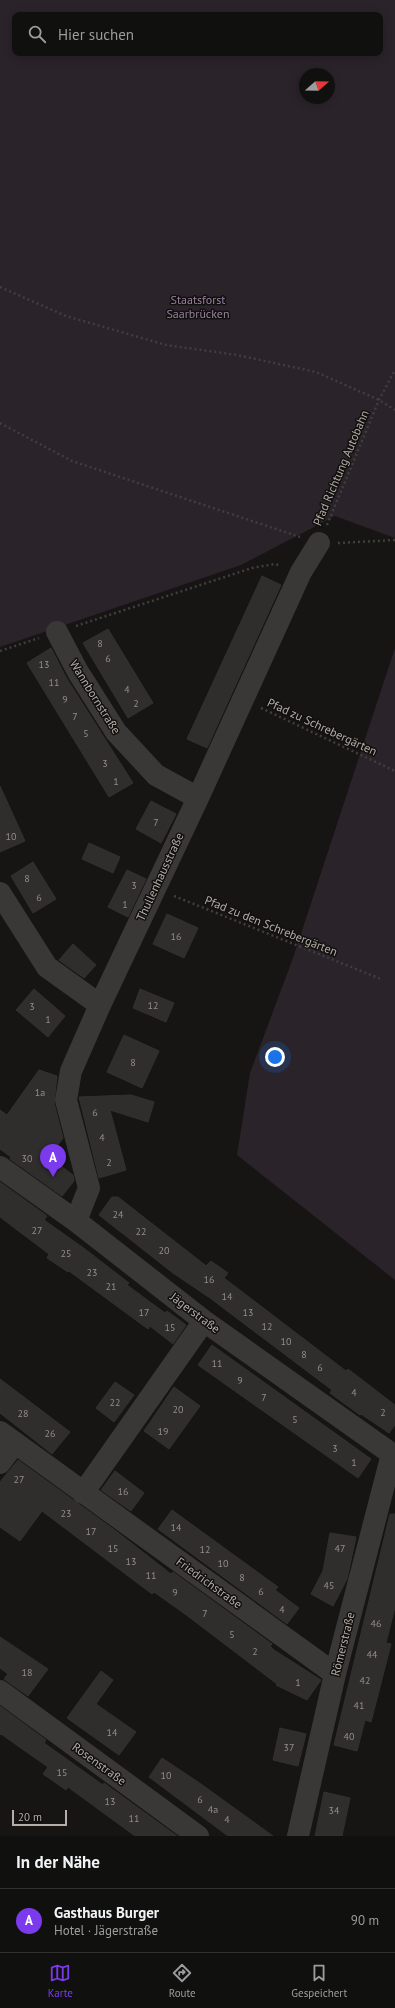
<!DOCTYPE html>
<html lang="de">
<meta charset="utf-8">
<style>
body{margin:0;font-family:"PT Sans",sans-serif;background:#1e1e1d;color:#f1f3f6}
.compass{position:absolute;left:299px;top:68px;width:36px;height:36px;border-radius:50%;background:#10100f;box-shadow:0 2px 10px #0003;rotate:70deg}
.scale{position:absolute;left:12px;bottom:10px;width:55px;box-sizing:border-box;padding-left:4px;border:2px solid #b5ada7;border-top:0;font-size:11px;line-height:14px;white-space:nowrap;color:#b5ada7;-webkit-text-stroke:3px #11100f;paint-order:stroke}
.you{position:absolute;left:275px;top:1057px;width:14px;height:14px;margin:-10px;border:3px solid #fff;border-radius:50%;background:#1a73e8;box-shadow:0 0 0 6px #1a73e833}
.badge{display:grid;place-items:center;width:26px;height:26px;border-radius:50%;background:#7c3aed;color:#fff;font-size:13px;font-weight:700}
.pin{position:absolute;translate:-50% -33px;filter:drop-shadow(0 1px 2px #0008)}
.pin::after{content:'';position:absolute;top:21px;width:14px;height:12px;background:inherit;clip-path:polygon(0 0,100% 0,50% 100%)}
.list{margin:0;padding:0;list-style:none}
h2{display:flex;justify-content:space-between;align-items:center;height:52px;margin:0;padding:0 16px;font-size:17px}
h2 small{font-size:13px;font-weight:400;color:#9c9d9e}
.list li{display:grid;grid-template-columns:26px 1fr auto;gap:12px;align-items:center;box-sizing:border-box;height:64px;padding:0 16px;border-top:1px solid #30302f}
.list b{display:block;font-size:15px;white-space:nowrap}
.list p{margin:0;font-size:13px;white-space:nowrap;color:#9c9d9e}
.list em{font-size:13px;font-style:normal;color:#9c9d9e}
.icon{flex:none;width:22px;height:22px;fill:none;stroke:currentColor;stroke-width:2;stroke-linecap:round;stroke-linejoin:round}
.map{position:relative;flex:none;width:395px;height:1836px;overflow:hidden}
.search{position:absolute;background:#10100f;box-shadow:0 2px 10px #0003;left:12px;right:12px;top:12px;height:44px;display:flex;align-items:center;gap:10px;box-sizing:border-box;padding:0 14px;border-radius:8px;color:#9c9d9e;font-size:15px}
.sheet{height:116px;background:#10100f}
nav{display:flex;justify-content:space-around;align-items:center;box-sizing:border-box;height:56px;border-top:1px solid #30302f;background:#10100f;font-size:11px;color:#9c9d9e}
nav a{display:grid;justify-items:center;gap:2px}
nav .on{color:#7c3aed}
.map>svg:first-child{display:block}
.green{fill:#2a232a;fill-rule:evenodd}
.building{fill:#302e2c;stroke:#32312f}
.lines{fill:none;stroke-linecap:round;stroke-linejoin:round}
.path{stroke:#413e3c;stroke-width:2.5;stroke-dasharray:2 3;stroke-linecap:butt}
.minor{stroke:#3a3836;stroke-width:22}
.labels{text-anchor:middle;stroke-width:3;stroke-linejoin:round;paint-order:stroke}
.number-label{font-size:10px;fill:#948d88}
.park-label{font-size:12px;fill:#98809e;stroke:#11100f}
.street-label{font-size:12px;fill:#b5ada7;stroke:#11100f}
</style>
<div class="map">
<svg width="395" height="1836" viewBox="0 0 395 1836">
<rect width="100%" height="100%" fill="#161514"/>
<path class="green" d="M0 0H395V538L335 516 241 565 0 647ZM15 15H380V53H15ZM305 74H329V98H305Z
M395 648V1280L237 1155 250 1073 293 958Z"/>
<path class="building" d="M262 576 281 585 207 748 187 739Z
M108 629 153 703 128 718 83 643Z
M51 648 67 679 133 783 109 797 27 663Z
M0 786 25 841 0 852Z
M151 801 176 814 161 843 136 829Z
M89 843 120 857 113 873 82 859Z
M33 862 56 899 33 913 11 876Z
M127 870 146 879 128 917 108 907Z
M167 914 198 928 184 958 153 944Z
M73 944 96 965 84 978 59 960Z
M34 989 65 1016 48 1037 16 1010Z
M140 989 174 1003 166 1022 133 1008Z
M124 1035 159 1051 142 1088 107 1072Z
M39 1070 57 1076 54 1103 63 1138 49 1157 73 1175 74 1181 62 1196 10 1159 11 1157 0 1149V1110L7 1115Z
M131 1095 154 1102 148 1122 110 1110 126 1170 99 1178 79 1097Z
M0 1182 47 1216 44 1220 85 1249 129 1283 127 1285 165 1313 167 1311 186 1325 173 1344 150 1326 148 1329 69 1271 68 1272 47 1258 49 1254 0 1217Z
M112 1197H118L205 1265 206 1266 211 1261 228 1273 224 1278 346 1371 348 1369 395 1405V1425L389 1433 361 1414 360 1415 330 1393 332 1390 210 1298 173 1273 99 1215Z
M212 1345 371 1459 358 1478 198 1365Z
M0 1379 70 1432 52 1454 0 1413Z
M115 1382 134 1395 114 1422 96 1408Z
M174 1387 200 1406 169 1449 144 1431Z
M18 1460 116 1531 171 1574 173 1572 272 1644 270 1646 274 1650 321 1680 307 1700 276 1685 277 1684 185 1614 154 1592 152 1594 42 1511 20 1541 0 1527V1482Z
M115 1471 144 1493 131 1511 101 1490Z
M172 1510 278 1587 275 1590 299 1608 287 1624 158 1529Z
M390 1514H395V1607L386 1643 391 1644 371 1722 365 1720 357 1751 334 1745Z
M330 1533 356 1537 347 1579 333 1606 311 1594 323 1571Z
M0 1637 48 1669 28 1696 4 1679 8 1674 0 1668Z
M101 1671 113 1680 96 1704 136 1732 119 1755 67 1718Z
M0 1706 46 1740 44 1743 103 1785 104 1783 177 1836H135L68 1787 66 1790 43 1774 48 1767 1 1734 0 1735Z
M280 1728 306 1734 298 1766 273 1760Z
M162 1758 201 1784 273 1836H228L149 1777Z
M324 1792 350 1798 342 1836H315Z"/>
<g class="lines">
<path class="path" d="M0 287 66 316 166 345 237 355 316 372 379 400 395 410
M0 423 72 461 300 537
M327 525 379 400 395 370
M338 543 395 540
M76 626 252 568 275 564 281 566
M0 651 39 638
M261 708 395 771
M174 896 381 979"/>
<path class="minor" d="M57 632 78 672 116 732 156 775 198 798
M0 893 47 967 100 1005
M0 1167 76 1221 204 1321 392 1454 335 1674 298 1836
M76 1221 89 1188 66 1100 71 1071 100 1005 198 798 301 572 319 543
M0 1432 335 1674
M0 1463 15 1443
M83 1493 204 1321
M0 1691 198 1836"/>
</g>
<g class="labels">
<g class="number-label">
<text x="100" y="647">8</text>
<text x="108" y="662">6</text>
<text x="44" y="668">13</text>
<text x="54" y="686">11</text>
<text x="127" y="693">4</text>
<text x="65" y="703">9</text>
<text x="136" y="707">2</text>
<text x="75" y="720">7</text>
<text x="86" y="737">5</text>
<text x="105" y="767">3</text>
<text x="116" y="785">1</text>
<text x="156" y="826">7</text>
<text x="11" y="840">10</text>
<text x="27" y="882">8</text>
<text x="134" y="889">3</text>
<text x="39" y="901">6</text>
<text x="125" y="908">1</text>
<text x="176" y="940">16</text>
<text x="153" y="1009">12</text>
<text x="32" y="1010">3</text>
<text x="48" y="1023">1</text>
<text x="133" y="1066">8</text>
<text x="40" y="1096">1a</text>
<text x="95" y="1116">6</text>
<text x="102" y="1141">4</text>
<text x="27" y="1162">30</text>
<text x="109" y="1166">2</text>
<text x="118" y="1218">24</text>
<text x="37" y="1234">27</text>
<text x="141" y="1235">22</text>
<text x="164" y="1254">20</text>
<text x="66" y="1257">25</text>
<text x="92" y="1276">23</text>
<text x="209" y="1283">16</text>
<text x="111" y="1290">21</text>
<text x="227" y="1300">14</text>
<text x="144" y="1316">17</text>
<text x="248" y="1316">13</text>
<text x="267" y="1330">12</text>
<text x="170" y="1331">15</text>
<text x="286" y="1345">10</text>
<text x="304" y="1358">8</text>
<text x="217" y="1367">11</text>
<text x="320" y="1371">6</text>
<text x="240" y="1384">9</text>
<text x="354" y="1396">4</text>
<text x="264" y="1401">7</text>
<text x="115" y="1406">22</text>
<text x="178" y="1413">20</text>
<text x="383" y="1416">2</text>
<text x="23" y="1417">28</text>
<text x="295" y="1423">5</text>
<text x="163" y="1435">19</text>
<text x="50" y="1437">26</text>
<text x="335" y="1452">3</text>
<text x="354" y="1466">1</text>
<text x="19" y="1483">27</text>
<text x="123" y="1495">16</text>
<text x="66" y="1517">23</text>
<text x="176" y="1531">14</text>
<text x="91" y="1535">17</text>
<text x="113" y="1552">15</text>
<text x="340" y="1552">47</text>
<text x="205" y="1553">12</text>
<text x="131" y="1565">13</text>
<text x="223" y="1567">10</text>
<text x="151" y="1579">11</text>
<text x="242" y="1581">8</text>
<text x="329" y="1589">45</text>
<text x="261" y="1595">6</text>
<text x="175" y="1596">9</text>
<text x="282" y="1613">4</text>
<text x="205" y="1617">7</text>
<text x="376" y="1627">46</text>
<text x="232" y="1638">5</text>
<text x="255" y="1655">2</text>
<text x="372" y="1658">44</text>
<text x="27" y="1676">18</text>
<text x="365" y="1684">42</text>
<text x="298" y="1686">1</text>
<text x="359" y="1709">41</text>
<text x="112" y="1736">14</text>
<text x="349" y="1740">40</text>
<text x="289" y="1751">37</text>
<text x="62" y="1776">15</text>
<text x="166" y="1779">10</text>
<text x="200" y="1803">6</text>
<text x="110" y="1805">13</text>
<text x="213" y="1813">4a</text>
<text x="334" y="1814">34</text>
<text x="134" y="1822">11</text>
<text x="227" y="1823">4</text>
</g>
<g class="park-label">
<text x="198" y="304">Staatsforst<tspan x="198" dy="14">Saarbrücken</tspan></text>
</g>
<g class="street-label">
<text transform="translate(341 468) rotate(-67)" y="4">Pfad Richtung Autobahn</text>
<text transform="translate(95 697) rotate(58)" y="4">Wannbornstraße</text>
<text transform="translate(322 727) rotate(25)" y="4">Pfad zu Schrebergärten</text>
<text transform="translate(160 877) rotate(-65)" y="4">Thullenhausstraße</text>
<text transform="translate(271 926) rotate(22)" y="4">Pfad zu den Schrebergärten</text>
<text transform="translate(195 1313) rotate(37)" y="4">Jägerstraße</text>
<text transform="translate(209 1583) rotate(36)" y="4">Friedrichstraße</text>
<text transform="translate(343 1644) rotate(-76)" y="4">Römerstraße</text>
<text transform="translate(99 1764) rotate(36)" y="4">Rosenstraße</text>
</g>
</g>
</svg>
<svg class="compass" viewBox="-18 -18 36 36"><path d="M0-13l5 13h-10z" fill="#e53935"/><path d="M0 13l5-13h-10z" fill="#9c9d9e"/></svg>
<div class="scale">20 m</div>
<div class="you"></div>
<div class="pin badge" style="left:53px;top:1177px">A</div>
<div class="search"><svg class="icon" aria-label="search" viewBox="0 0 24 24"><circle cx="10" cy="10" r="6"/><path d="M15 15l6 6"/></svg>Hier suchen</div>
</div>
<section class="sheet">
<h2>In der Nähe<small></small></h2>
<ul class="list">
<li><span class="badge">A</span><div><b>Gasthaus Burger</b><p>Hotel · Jägerstraße</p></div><em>90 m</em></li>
</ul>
</section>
<nav>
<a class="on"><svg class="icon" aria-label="map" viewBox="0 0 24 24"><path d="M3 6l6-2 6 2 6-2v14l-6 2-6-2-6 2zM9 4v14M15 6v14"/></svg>Karte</a>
<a><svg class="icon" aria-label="directions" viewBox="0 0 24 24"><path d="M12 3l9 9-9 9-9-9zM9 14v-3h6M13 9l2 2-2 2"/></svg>Route</a>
<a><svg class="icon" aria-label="saved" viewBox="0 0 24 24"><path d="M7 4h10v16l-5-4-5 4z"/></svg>Gespeichert</a>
</nav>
